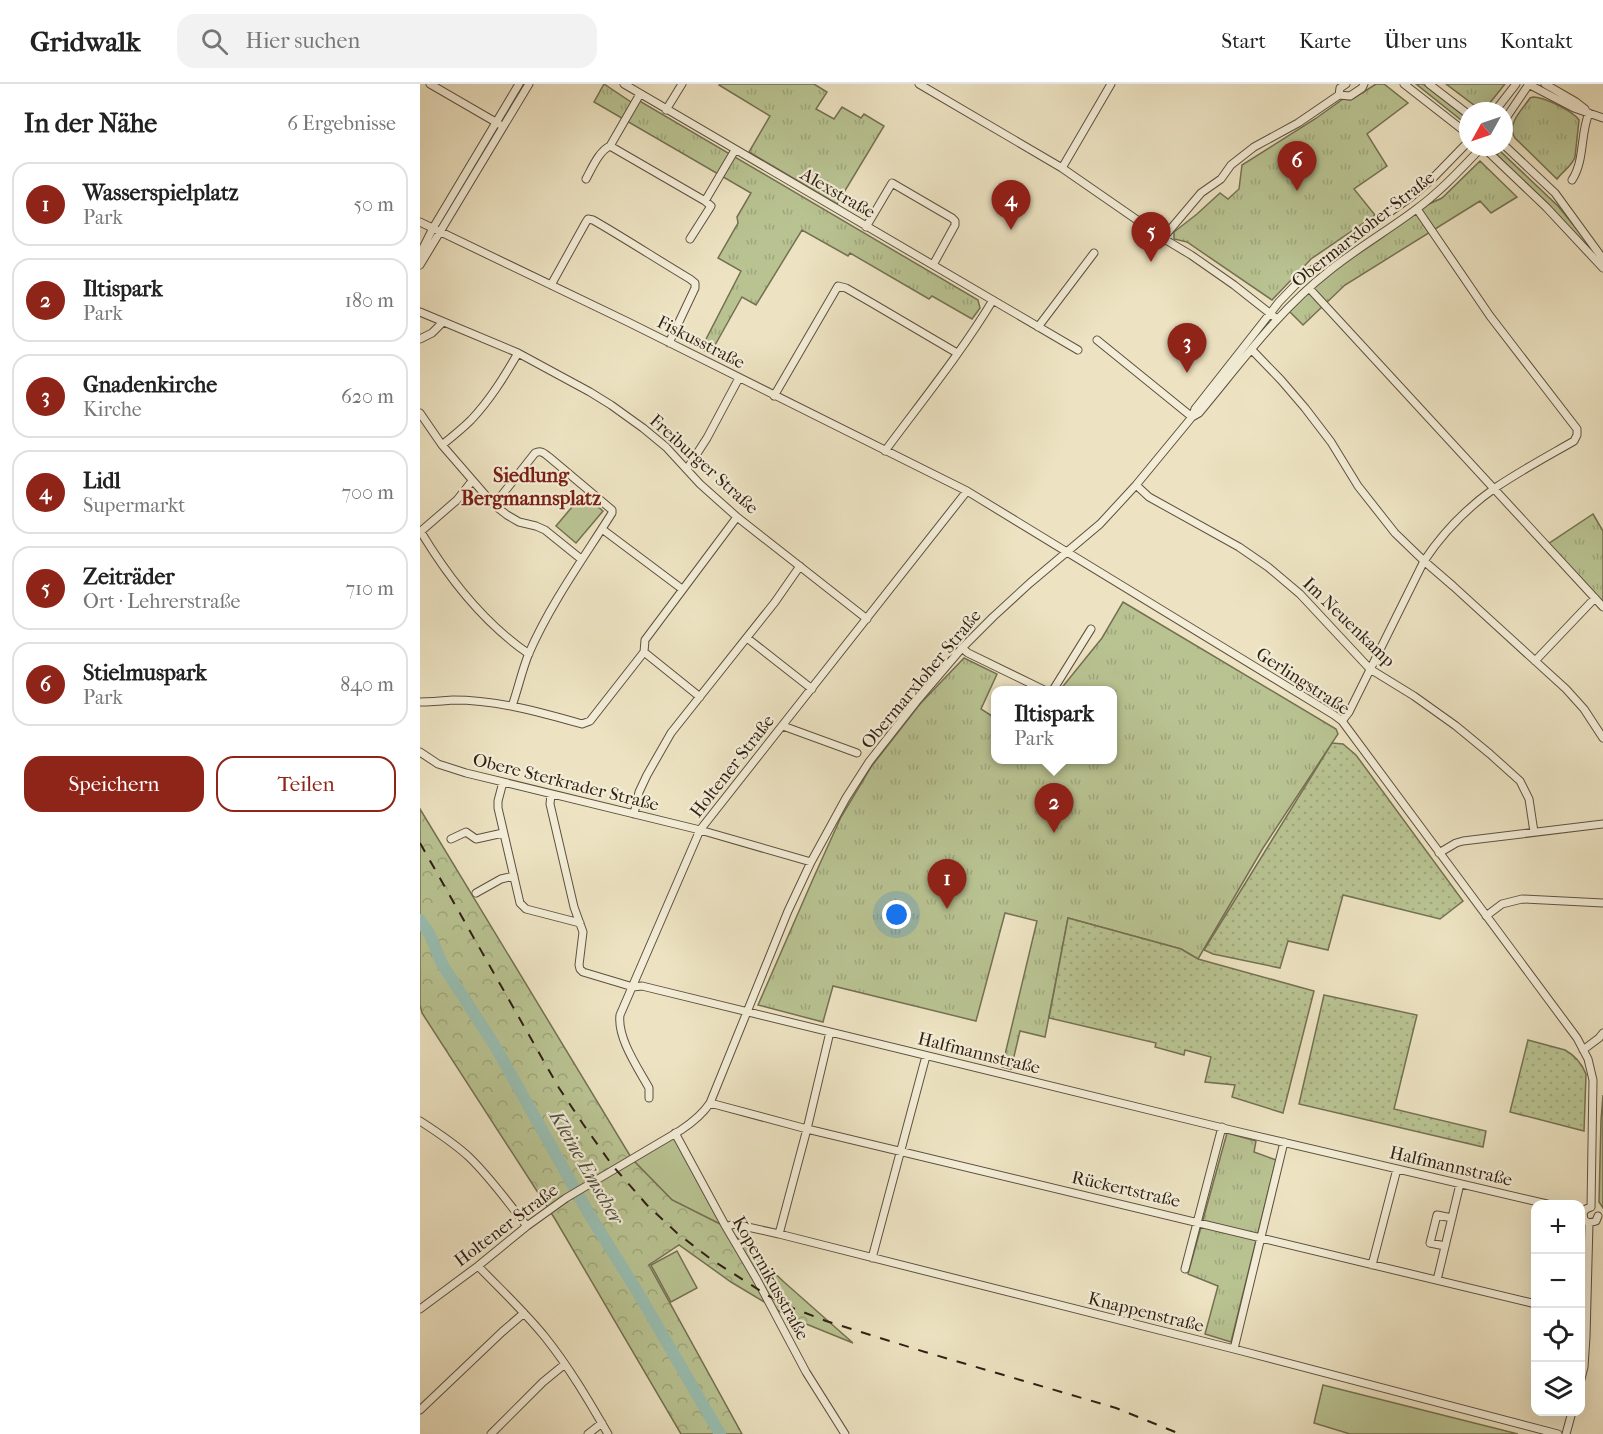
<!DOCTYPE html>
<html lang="de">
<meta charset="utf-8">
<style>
body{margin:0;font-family:"IM FELL French Canon",serif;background:#f2f2f2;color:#222}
.controls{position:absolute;right:18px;bottom:18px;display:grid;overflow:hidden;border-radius:12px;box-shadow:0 6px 24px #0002}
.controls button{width:54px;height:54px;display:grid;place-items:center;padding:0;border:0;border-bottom:2px solid #e0e0e0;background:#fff;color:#222;font:30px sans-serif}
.compass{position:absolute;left:1039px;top:18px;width:54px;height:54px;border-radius:50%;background:#fff;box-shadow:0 6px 24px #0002;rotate:230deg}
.you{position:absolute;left:477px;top:831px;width:21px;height:21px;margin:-15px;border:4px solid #fff;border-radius:50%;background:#1a73e8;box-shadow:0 0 0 9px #1a73e833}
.badge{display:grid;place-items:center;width:39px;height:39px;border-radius:50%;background:#8f2418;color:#fff;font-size:20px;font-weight:700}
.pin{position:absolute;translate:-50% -50px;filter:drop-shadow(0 2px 3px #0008)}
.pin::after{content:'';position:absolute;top:32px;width:21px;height:18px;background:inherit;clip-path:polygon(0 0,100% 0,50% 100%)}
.popup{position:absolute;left:571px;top:602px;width:126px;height:78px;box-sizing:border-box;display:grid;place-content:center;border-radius:12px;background:#fff;filter:drop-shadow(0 2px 4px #0005);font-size:20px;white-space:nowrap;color:#767676}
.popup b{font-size:22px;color:#222}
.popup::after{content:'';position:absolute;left:50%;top:100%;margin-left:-12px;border:12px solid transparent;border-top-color:#fff}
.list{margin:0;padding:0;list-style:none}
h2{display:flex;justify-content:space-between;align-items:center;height:78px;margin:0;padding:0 24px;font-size:26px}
h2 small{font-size:20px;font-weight:400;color:#767676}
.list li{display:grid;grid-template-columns:39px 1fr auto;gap:18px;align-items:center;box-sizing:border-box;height:84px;margin:0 12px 12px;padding:0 12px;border:2px solid #e0e0e0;border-radius:18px}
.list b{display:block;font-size:22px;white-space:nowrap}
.list p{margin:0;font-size:20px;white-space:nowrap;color:#767676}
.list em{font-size:20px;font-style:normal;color:#767676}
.actions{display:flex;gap:12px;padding:18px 24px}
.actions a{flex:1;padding:14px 0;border:2px solid #8f2418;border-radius:18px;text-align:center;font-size:21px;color:#8f2418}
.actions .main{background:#8f2418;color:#fff}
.icon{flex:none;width:33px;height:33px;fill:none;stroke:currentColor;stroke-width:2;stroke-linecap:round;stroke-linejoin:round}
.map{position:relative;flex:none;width:1183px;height:1350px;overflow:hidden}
header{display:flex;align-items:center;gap:36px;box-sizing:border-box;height:84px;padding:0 30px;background:#fff;border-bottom:2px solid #e0e0e0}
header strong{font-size:28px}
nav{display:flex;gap:33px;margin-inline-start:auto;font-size:21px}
.search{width:420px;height:54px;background:#f2f2f2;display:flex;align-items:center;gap:15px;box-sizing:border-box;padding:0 21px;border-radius:18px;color:#767676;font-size:22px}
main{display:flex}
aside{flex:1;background:#fff}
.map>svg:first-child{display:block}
.grass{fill:#b9c392;stroke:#747153;stroke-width:1.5}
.forest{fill:url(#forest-crowns);stroke:#747153;stroke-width:1.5}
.park{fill:url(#park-tufts);stroke:#747153;stroke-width:1.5}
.garden{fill:url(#garden-dots);stroke:#747153;stroke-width:1.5}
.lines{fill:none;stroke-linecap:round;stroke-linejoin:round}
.river{stroke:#99beb1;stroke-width:12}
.minor-casing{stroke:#5e5040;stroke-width:9}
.minor{stroke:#f3edd7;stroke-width:7}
.rail{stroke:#2f1f14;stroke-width:2;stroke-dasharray:10 10;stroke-linecap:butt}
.labels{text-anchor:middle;stroke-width:4.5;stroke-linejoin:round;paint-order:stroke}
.street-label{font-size:18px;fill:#2f1f14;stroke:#f3edd7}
.neighbourhood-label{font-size:20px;font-weight:bold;fill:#7a1f14;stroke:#f3edd7}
.water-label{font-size:20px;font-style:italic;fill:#4f4f43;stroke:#f3edd7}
</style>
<header>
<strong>Gridwalk</strong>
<div class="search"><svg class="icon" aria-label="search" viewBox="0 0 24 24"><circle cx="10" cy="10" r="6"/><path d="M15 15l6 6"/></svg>Hier suchen</div>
<nav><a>Start</a><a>Karte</a><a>Über uns</a><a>Kontakt</a></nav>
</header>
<main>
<aside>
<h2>In der Nähe<small>6 Ergebnisse</small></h2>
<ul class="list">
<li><span class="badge">1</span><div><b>Wasserspielplatz</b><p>Park</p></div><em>50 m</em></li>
<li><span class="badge">2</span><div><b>Iltispark</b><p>Park</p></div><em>180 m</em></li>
<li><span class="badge">3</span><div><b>Gnadenkirche</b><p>Kirche</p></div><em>620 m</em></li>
<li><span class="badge">4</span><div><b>Lidl</b><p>Supermarkt</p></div><em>700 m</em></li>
<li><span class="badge">5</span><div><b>Zeiträder</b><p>Ort · Lehrerstraße</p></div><em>710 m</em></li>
<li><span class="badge">6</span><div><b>Stielmuspark</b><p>Park</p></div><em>840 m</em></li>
</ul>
<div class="actions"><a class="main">Speichern</a><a>Teilen</a></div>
</aside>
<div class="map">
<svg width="1183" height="1350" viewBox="0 0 1183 1350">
<defs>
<pattern id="forest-crowns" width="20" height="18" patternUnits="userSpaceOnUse" patternTransform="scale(1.5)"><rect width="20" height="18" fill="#b9c392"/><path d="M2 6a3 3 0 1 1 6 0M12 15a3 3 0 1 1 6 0" fill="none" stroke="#9fa77d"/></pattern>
<pattern id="park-tufts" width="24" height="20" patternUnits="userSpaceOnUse" patternTransform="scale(1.5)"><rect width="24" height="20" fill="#b9c392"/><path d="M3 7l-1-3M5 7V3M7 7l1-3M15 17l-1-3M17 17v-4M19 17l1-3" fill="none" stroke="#9fa77d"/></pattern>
<pattern id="garden-dots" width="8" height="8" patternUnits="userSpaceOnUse" patternTransform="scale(1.5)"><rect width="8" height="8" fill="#b9c392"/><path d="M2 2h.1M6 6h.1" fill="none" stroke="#9fa77d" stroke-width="1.8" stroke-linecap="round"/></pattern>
</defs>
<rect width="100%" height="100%" fill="#ede3c2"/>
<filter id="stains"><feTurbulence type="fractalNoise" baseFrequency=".00333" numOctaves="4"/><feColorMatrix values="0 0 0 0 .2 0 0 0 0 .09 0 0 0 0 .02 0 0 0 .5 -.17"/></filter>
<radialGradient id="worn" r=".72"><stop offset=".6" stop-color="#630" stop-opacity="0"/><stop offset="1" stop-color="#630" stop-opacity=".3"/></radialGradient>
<path class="grass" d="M996 0H1003L1044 32 1041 36Z
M1080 67 1138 122 1174 166 1172 168 1130 122 1077 71Z
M163 410 183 427 156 459 136 442Z
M255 1049 306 1143 252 1116 212 1075Z
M257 1167 277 1204 251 1218 231 1181Z
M903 1301 1098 1350H930L894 1339Z"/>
<path class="forest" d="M0 725 212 1075 252 1116 306 1143 364 1198 433 1259 369 1233 311 1198 259 1161 229 1181 322 1350H261L135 1135 2 929 0 921Z"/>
<path class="park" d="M184 0 211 18 218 16 558 216 560 224 552 235 512 212 509 215 430 169 428 172 382 146 336 221 322 213 290 270 281 265 321 187 298 174 318 139 317 133 331 109 174 18Z
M300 0H394L407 8 396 25 414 35 422 23 441 34 444 30 464 42 417 120 329 68 350 32 299 1Z
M956 0H964L988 19 947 50 967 82 934 105 955 131 891 175 852 216 767 158 754 155V148L777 130 800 109 808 115 819 105 822 81 895 35 923 15 931 16Z
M1026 0H1085L1069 20 1063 23 1054 21Z
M1113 13C1124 13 1153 27 1159 36L1155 73C1152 82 1143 87 1137 95L1095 54C1086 40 1102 26 1110 14Z
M1060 77 1097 113 1071 129 1060 117 925 201 883 241 868 226 909 187 998 125 1022 114Z
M1173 430 1183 447V519L1128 460Z
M703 518 916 645 918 650 843 764 778 875 761 865 648 834 625 953 600 947 591 985 582 983 617 837 585 829 556 937 413 902 403 938 338 921 393 795 421 733 451 683 500 620 544 574 577 590 561 625 575 634 576 676H692V606H640L682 554Z
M807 1049 836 1057 834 1068 856 1076 811 1258 785 1250 798 1202 768 1190Z"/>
<path class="garden" d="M912 659 923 660 936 671 1043 817 1020 835 923 811 908 866 868 857 860 884 793 870 784 866Z
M648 834 761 865 778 875 894 907 863 1029 812 1013 815 1001 785 998 791 973 765 966 764 971 735 963 736 959 629 934Z
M904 911 997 931 974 1025 1066 1047 1063 1063 879 1020Z
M1108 956 1145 966C1154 971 1162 980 1166 990L1164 1047 1090 1028Z
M1183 1011V1124L1179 1118 1181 1036Z"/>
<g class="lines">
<path class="river" d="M0 836 10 851 22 880 75 962 169 1130 217 1207 300 1350"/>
<g class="minor-casing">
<path id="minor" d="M10 0 79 40
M204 0 658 266
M499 0 642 84 746 156 771 171 814 201 857 235
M984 0 1048 50
M1009 0 1048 30
M1108 0 1154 24 1183 34
M1125 0 1156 18 1165 25
M220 10 190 62 285 117 315 66
M919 11 930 12 942 4 944 0
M246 26 262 0
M1075 27 1096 0
M1084 37 1109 0
M1084 61 1135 109 1183 175
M1063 63 1126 123 1183 184
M642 84 691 0
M166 95C172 84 179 67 190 62
M1152 96C1165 76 1160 50 1169 29
M0 138 208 238 547 407 914 631 922 637 1157 954 1168 975 1173 996 1171 1123
M446 143 472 99 532 134 535 137V141L513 181
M743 154 781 109 801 95 811 81 834 63 878 39 919 11 920 4 926 0
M270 155 291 122 285 117
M0 170 13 144 99 0
M0 181 109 0
M131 201 166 138 168 135 173 136C206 155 238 176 270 195L275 199V204L249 259
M889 204 1183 523
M0 228 98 269 170 308 191 321 223 344 246 363 280 400 317 433 447 535
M618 243 674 169
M0 255 12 249 23 238
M677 256 772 333
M832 266 861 296 885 324 911 358 938 402 975 449 1004 477 1033 502 1146 605 1164 625 1183 654
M354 312 418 202 426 204 452 219 537 269
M0 329 22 361 74 421 87 431 99 438 116 442 125 446 161 475
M772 333 775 325 859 218 885 191 942 148 991 113 1012 95 1048 58
M22 361C32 353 42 345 51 336 70 316 84 293 98 269
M465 367C502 317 541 269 573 216
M267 385 287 354 319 294
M716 401 729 413 819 463 848 483 880 510 950 585 994 612 1036 642 1070 670 1100 697 1109 715 1114 748
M74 421 115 369C121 366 124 369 129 373L192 426V429C163 475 131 519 109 569 102 586 98 605 92 622
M182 445 262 505
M0 448 37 416 52 397
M1 448C28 493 65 540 109 570
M327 554 392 605
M542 564 548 569 624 606
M224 568 280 613
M1115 577 1175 514
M633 606 671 545
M0 618C11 618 22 617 33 616 77 616 120 628 162 640L170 637 224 568 225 556 317 433
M922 637 929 628 1004 477C1022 450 1048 423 1075 404 1100 387 1128 372 1154 357L1157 351V345L1070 232 997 125
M363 642 437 669
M0 668 18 680 46 689 280 746 391 778
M83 698 78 717V724L100 819 106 825 160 839
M131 710 130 720 154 823 163 848 159 881 160 885 163 888 213 903 222 902 811 1046 1127 1120
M214 730 219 708 227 691 251 649 355 518 380 482
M31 755 46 748 56 755 83 749
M1019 769 1036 759 1043 757 1183 740
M56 809 81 795 94 792
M1066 832 1082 820 1102 815 1183 819
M1163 966 1179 954 1183 949
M229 1014V1004C218 984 197 954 200 931L280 746 547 407
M290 1019 387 1045 1116 1220
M0 1037C17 1048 34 1059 49 1073 71 1094 88 1119 107 1142
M255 1049 306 1143 336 1194 386 1288 425 1350
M1169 1139 1164 1136 1163 1129 1166 1125 1171 1123
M1169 1139 1176 1137 1178 1132
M306 1143 314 1140 359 1150 814 1265 1138 1350
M359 1150 387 1045 410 948
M1025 1162 1010 1159 1017 1131 1032 1134
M452 1174 506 972
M952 1181 977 1085
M58 1182C80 1205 104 1227 125 1253 149 1283 169 1317 188 1350
M765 1185 802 1043
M1017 1196 1040 1100
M0 1225 58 1182 107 1142 146 1114 261 1046C273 1038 282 1031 290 1019L368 827 391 778 426 714 449 678 496 618 542 564 573 533 610 499 680 440 716 401 772 333 779 329C820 280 858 227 909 187 936 165 967 147 995 126 1020 108 1041 85 1062 63
M814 1265 864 1058
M1160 1299 1164 1283 1166 1253 1169 1139
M0 1326 82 1248 104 1229
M71 1350 123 1298 145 1280
M168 1350 182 1339
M1146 1350 1152 1328"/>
</g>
<use href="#minor" class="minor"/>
<path class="rail" d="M0 759 139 1004 163 1040 192 1081 227 1121 257 1149 292 1176 347 1211 370 1223 406 1237 505 1268 696 1324 760 1350"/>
</g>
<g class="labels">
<g class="street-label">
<text transform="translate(418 109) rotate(30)" y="6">Alexstraße</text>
<text transform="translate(943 145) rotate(-38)" y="6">Obermarxloher Straße</text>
<text transform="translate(281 258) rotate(27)" y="6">Fiskusstraße</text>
<text transform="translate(284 380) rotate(42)" y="6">Freiburger Straße</text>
<text transform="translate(929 538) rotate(44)" y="6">Im Neuenkamp</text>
<text transform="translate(501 595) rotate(-50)" y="6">Obermarxloher Straße</text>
<text transform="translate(883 597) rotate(33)" y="6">Gerlingstraße</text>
<text transform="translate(312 682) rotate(-52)" y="6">Holtener Straße</text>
<text transform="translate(146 698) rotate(14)" y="6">Obere Sterkrader Straße</text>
<text transform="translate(559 969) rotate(14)" y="6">Halfmannstraße</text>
<text transform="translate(1031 1082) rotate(13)" y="6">Halfmannstraße</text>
<text transform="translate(706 1105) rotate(13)" y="6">Rückertstraße</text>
<text transform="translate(86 1141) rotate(-37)" y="6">Holtener Straße</text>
<text transform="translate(351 1194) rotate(61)" y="6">Kopernikusstraße</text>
<text transform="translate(726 1228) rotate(14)" y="6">Knappenstraße</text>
</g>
<g class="neighbourhood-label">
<text x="111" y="398">Siedlung<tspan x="111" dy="23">Bergmannsplatz</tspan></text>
</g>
<g class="water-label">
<text transform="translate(167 1083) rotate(60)" y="7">Kleine Emscher</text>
</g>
</g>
<rect width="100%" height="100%" filter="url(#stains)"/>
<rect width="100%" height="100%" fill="url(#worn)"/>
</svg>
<div class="controls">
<button>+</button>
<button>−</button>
<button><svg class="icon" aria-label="locate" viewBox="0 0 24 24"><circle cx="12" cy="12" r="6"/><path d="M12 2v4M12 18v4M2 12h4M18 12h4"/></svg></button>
<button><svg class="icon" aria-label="layers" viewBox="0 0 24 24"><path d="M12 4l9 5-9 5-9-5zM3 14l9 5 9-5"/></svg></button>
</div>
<svg class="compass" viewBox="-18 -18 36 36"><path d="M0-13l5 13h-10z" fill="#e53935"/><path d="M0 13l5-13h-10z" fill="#767676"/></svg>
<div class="you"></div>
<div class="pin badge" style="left:527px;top:825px">1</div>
<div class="pin badge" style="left:634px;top:749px">2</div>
<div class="popup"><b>Iltispark</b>Park</div>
<div class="pin badge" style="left:767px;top:289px">3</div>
<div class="pin badge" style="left:591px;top:146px">4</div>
<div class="pin badge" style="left:731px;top:178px">5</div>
<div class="pin badge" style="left:877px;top:107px">6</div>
</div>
</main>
